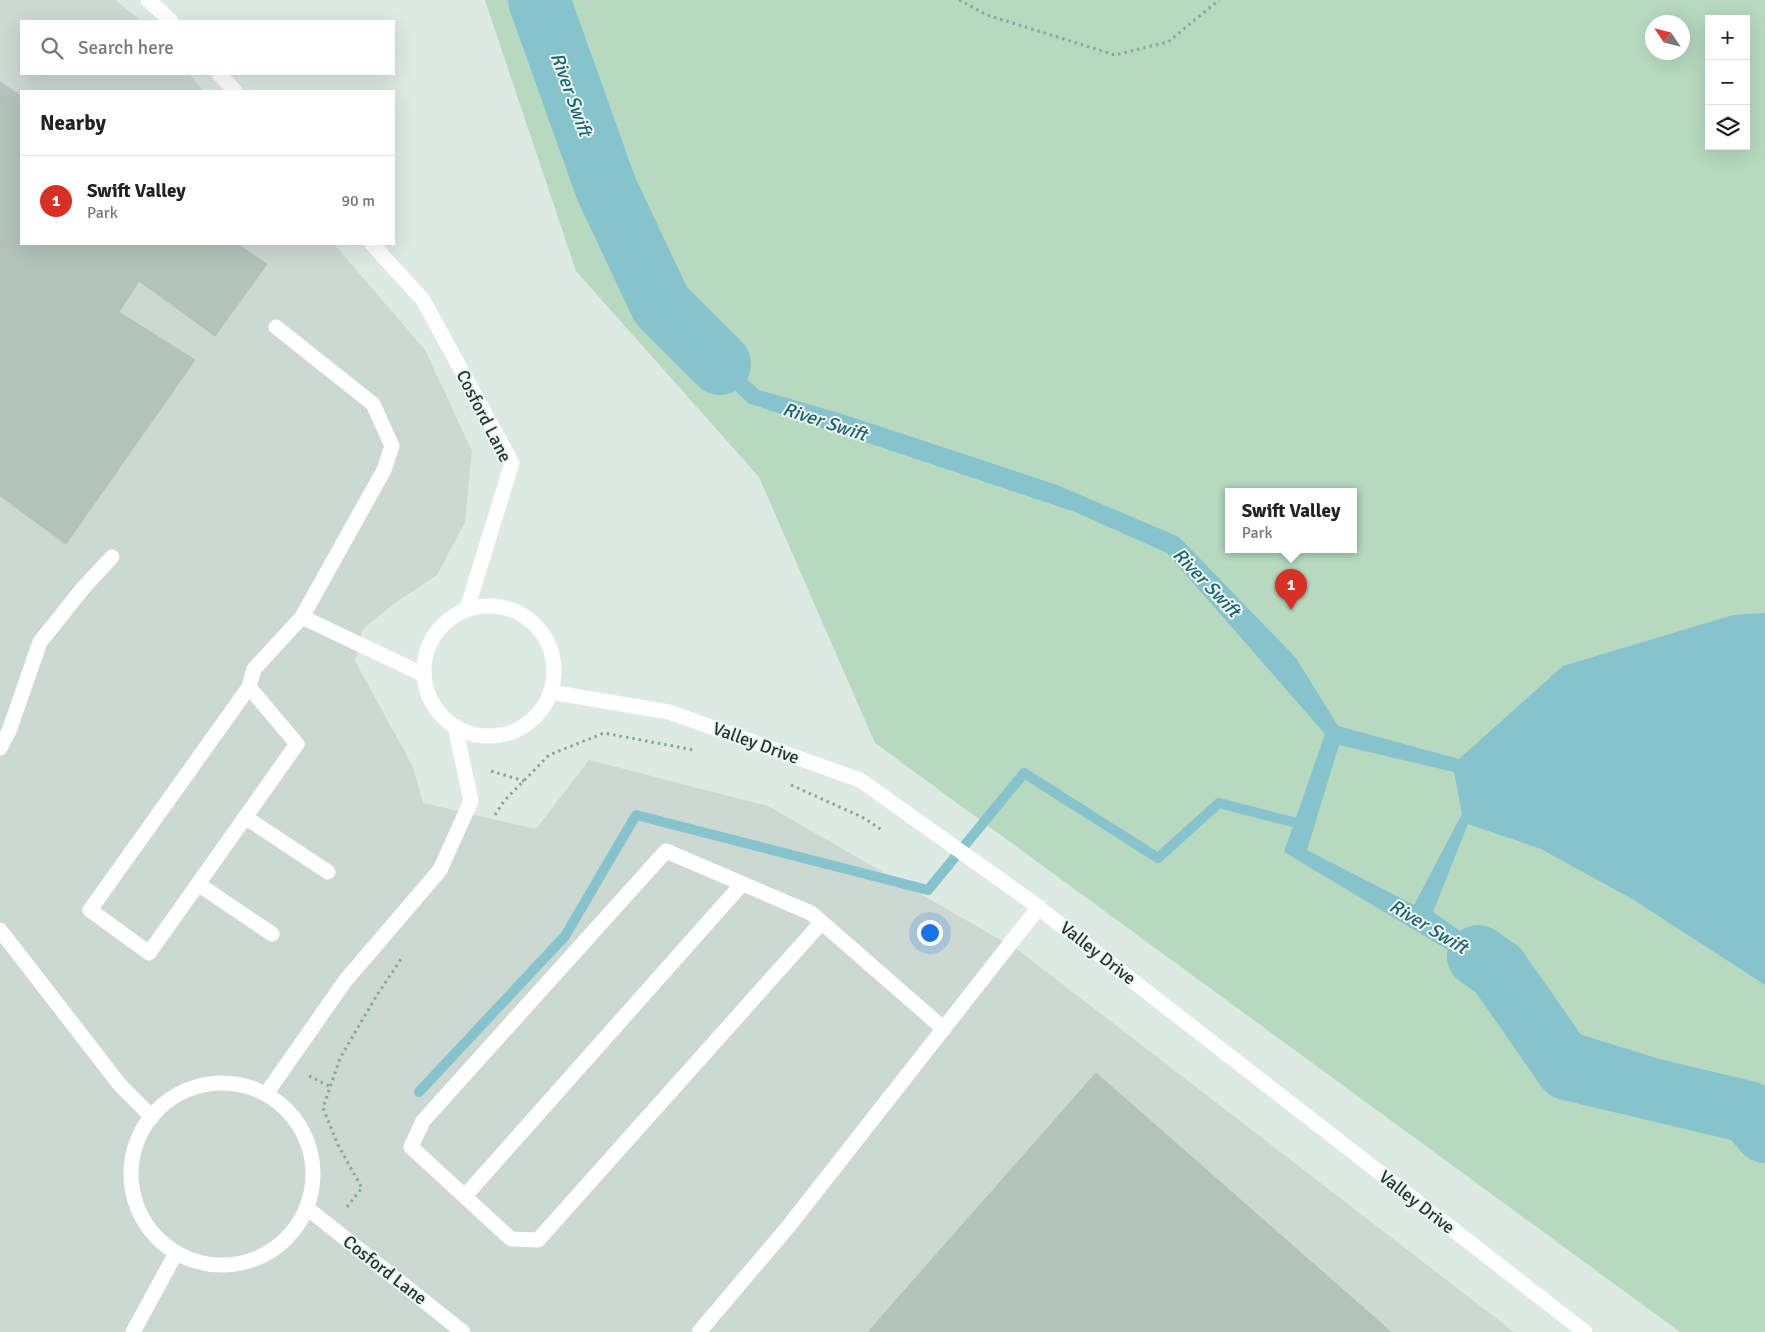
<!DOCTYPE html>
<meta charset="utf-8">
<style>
body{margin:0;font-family:Signika,sans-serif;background:#f6f6f6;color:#222}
.controls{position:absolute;right:15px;top:15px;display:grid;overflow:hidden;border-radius:0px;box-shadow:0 5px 20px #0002}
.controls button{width:45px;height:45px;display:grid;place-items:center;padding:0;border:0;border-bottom:1px solid #e0e0e0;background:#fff;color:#222;font:25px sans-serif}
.compass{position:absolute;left:1645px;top:15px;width:45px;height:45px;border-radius:50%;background:#fff;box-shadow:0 5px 20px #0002;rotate:305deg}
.you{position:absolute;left:929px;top:932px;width:18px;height:18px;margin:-12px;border:4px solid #fff;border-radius:50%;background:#1a73e8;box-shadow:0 0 0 8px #1a73e833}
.badge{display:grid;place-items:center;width:32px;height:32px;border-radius:50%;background:#d93025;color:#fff;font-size:16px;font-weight:700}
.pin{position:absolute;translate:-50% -41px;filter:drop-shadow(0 1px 2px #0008)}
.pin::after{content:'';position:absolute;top:26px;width:18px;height:15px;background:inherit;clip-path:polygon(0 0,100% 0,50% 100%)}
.popup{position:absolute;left:1225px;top:488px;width:132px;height:65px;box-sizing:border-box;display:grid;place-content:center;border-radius:0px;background:#fff;filter:drop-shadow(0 1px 4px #0005);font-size:16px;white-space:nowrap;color:#767676}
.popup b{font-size:19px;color:#222}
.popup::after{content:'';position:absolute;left:50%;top:100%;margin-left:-10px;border:10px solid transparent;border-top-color:#fff}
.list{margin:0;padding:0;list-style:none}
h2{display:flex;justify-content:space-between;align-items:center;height:65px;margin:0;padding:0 20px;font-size:21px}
h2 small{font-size:16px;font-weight:400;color:#767676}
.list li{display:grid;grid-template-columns:32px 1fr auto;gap:15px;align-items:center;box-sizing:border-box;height:90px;padding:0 20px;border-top:1px solid #e0e0e0}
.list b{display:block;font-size:19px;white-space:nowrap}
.list p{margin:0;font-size:16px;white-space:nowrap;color:#767676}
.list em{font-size:16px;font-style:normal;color:#767676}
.icon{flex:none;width:28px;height:28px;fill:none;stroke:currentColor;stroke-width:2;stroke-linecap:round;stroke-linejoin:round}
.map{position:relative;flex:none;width:1765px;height:1332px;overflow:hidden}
.search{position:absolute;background:#fff;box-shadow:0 5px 20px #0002;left:20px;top:20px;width:375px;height:55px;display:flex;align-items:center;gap:12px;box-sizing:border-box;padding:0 18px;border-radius:0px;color:#767676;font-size:19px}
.panel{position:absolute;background:#fff;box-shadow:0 5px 20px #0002;left:20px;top:90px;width:375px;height:155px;border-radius:0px}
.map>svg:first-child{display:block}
.built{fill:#ccd8d2}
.green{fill:#b6d9bf;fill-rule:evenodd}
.water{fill:#86c3cd;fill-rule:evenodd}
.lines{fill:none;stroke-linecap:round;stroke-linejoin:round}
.stream{stroke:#86c3cd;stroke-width:10}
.river{stroke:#86c3cd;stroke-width:62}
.building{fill:#b3c3bc;stroke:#b0c2ba}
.path{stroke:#7fab9c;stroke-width:3;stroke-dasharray:2.5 4;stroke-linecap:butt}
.lane{stroke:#fff;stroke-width:15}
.street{stroke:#fff;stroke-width:15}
.labels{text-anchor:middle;stroke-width:4;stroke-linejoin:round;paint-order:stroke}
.street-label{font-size:18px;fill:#203730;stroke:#edf6f1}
.water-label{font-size:19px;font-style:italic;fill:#1d6470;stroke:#edf6f1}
</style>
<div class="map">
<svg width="1765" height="1332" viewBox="0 0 1765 1332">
<rect width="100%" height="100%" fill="#dde9e3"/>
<path class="built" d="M0 0H115L141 21H21V74H189L204 91H21V244H334L425 350 472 451 465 522 437 575 396 602 362 630 355 661 413 767 423 803 536 829 589 760 768 806 1018 950 1514 1332H0Z"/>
<path class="green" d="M485 0H1765V1332H1680L875 743 759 477 576 271ZM1709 19H1746V146H1709ZM1652 22H1682V52H1652ZM1228 491H1354V549H1228Z"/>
<path class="water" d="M542 0H555L570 36 599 126 609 219 635 280 759 390 839 413 1057 485 1179 537 1296 658 1338 726 1459 759 1563 666 1733 615 1765 613V985L1634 900 1541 849 1468 824 1433 912 1489 951 1573 1032 1748 1087 1765 1110V1141L1734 1098 1573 1064 1493 977 1284 852 1325 734 1167 553 1075 512 748 403 624 284 602 232 590 126ZM1339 745 1454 772 1462 814 1414 905 1307 850Z"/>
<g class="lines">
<path class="stream" d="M419 1092 565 936 636 815 928 890 1024 773 1158 858 1219 803 1304 825"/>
<path class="river" d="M539 0 606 188 661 305 720 364
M1478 956 1498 970 1567 1069 1748 1112 1765 1132"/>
</g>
<path class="building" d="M0 82 21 96V244H237L267 264 215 336 139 281 119 312 195 360 66 544 0 496Z
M1096 1073 1391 1332H868Z"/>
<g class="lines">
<path class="path" d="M959 0 987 15 1115 55 1168 42 1219 0
M491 771 524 781
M791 785 862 817 882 830
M495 815 504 801 549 755 604 733 694 750
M309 1076 331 1087
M347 1207 362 1188 338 1145 323 1108 340 1058 377 995 403 956"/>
<path class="lane" d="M302 617 424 675
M249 687 297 744 149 953 90 910 249 687 254 669 302 617 384 470 392 446 373 404 276 327
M0 748 9 731 40 642 84 587 112 557
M245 817 328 872
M198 884 272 934
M821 923 538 1240 511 1239 411 1147 423 1121 666 851 811 913 944 1029
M0 930 120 1085 152 1117
M465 1196 742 884
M133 1332 176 1253
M699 1332 788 1227 1039 907"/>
<path class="street" d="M148 0 171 21
M219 74 235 91
M372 244 423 300 512 463 467 609
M424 671a65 65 0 1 1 130 0a65 65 0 1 1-130 0Z
M550 692 669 712 860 780 1026 898 1585 1332
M131 1174a91 91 0 1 1 182 0a91 91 0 1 1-182 0Z
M266 1094 345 981 440 870 471 801 455 726
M307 1208 463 1332"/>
</g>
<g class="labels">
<g class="street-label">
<text transform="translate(484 416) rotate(63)" y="6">Cosford Lane</text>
<text transform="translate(756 743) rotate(20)" y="6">Valley Drive</text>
<text transform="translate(1098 953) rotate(38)" y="6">Valley Drive</text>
<text transform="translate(1417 1202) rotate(38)" y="6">Valley Drive</text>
<text transform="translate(385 1270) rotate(38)" y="6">Cosford Lane</text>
</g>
<g class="water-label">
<text transform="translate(572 94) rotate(70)" y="7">River Swift</text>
<text transform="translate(825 421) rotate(18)" y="7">River Swift</text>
<text transform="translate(1207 582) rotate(46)" y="7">River Swift</text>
<text transform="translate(1429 926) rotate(31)" y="7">River Swift</text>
</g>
</g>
</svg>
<div class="controls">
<button>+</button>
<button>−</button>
<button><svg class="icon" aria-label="layers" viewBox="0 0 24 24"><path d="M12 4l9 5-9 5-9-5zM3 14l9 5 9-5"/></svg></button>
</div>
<svg class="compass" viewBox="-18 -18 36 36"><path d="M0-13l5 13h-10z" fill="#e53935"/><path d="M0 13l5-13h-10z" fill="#767676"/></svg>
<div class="you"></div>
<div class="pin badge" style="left:1291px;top:610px">1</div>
<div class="popup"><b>Swift Valley</b>Park</div>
<div class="search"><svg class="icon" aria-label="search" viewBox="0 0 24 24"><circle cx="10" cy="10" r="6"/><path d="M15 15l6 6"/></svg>Search here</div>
<section class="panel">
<h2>Nearby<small></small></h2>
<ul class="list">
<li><span class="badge">1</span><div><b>Swift Valley</b><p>Park</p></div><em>90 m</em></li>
</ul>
</section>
</div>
